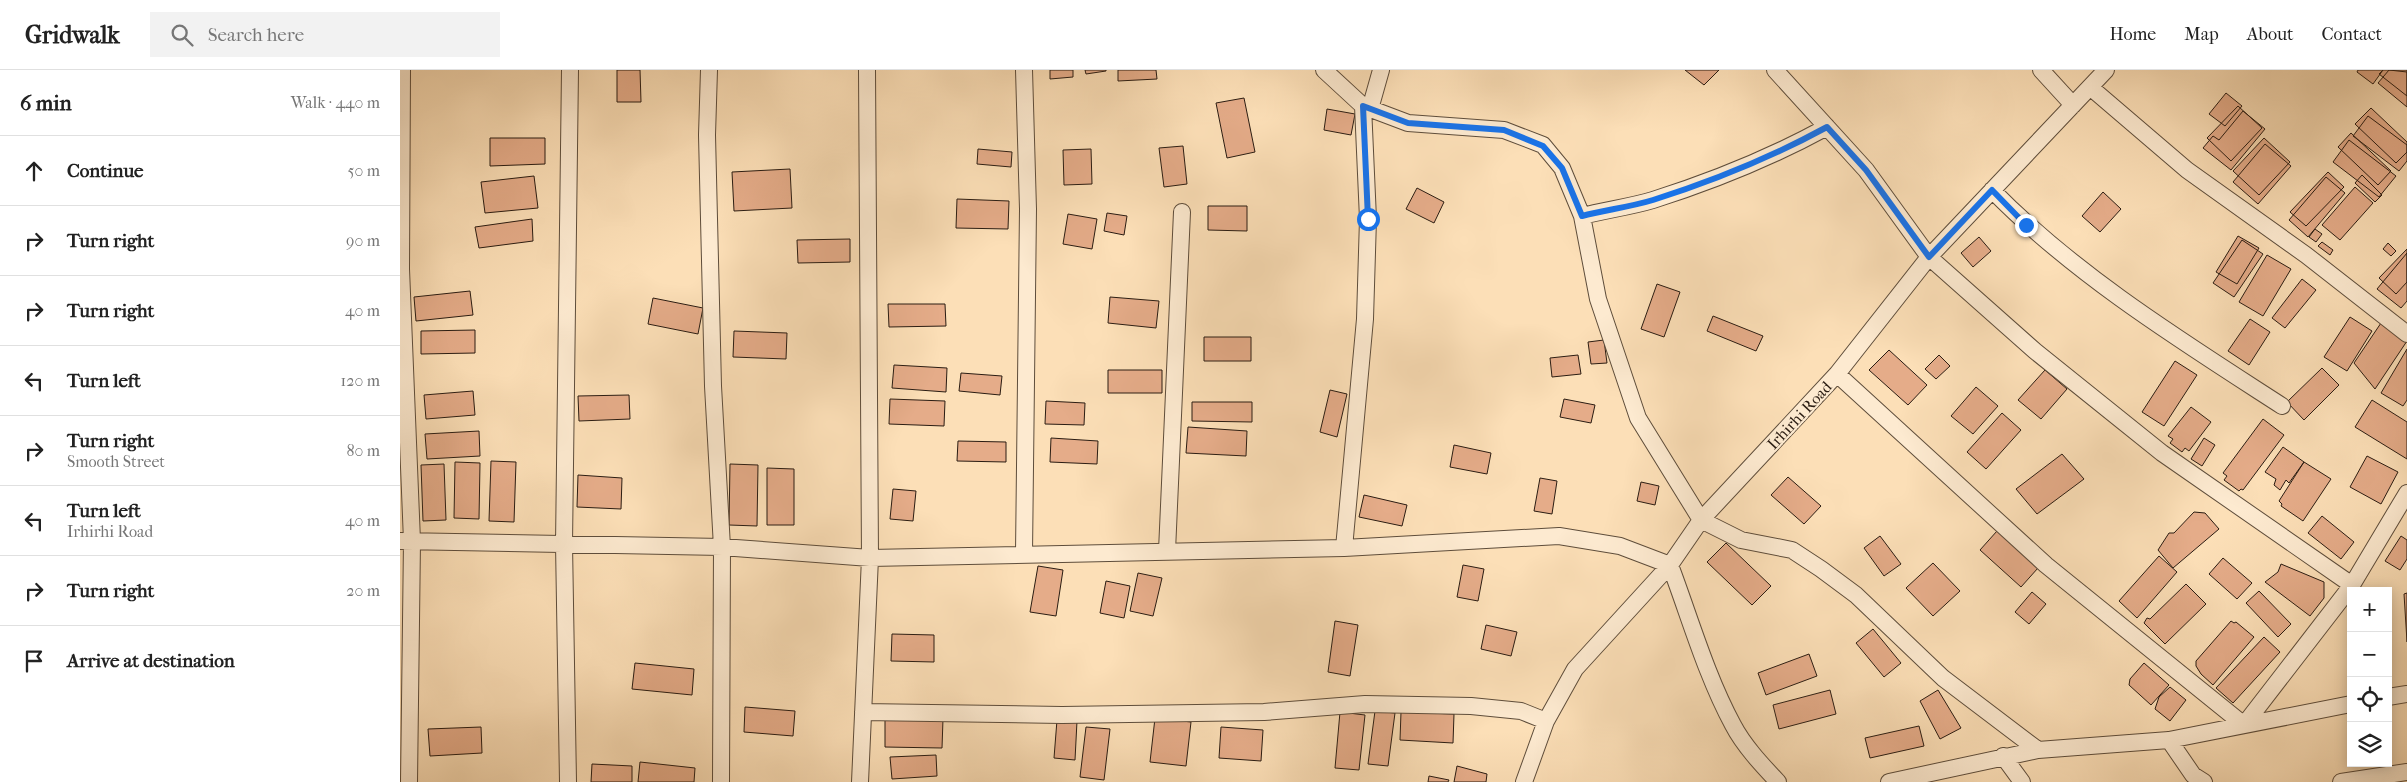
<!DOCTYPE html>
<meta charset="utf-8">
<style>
body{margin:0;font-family:"IM FELL French Canon",serif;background:#f2f2f2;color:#222}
.controls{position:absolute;right:15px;bottom:15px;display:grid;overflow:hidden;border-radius:0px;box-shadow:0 2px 12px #0003}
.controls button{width:45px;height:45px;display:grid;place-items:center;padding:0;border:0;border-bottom:1px solid #e0e0e0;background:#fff;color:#222;font:25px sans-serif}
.stop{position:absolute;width:15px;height:15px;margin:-11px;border:4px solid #1a73e8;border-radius:50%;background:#fff}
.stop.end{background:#1a73e8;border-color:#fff;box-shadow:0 1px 5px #0008}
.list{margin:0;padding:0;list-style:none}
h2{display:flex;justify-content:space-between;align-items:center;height:65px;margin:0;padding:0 20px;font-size:21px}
h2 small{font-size:16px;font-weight:400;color:#767676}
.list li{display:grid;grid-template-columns:32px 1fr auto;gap:15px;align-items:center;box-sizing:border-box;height:70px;padding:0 20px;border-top:1px solid #e0e0e0}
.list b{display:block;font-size:19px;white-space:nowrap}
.list p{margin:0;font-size:16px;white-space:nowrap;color:#767676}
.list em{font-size:16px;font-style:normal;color:#767676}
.icon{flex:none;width:28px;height:28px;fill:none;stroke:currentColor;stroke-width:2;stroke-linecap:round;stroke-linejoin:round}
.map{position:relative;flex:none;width:2007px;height:712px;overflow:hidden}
header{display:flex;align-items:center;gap:30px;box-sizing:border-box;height:70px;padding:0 25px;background:#fff;border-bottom:1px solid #e0e0e0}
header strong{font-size:24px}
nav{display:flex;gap:28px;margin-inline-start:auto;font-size:18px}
.search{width:350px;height:45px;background:#f2f2f2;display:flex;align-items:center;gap:12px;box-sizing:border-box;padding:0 18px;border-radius:0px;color:#767676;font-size:19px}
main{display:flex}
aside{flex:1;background:#fff}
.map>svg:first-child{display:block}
.building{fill:#e5ac89;stroke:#2a1c12}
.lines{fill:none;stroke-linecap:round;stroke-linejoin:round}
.minor-casing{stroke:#5e4d3b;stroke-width:18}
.minor{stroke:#fdead0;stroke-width:16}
.route{stroke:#1a73e8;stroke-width:6}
.labels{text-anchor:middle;stroke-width:4;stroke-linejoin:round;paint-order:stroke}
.street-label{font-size:16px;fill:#2a1c12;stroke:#fdead0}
</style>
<header>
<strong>Gridwalk</strong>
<div class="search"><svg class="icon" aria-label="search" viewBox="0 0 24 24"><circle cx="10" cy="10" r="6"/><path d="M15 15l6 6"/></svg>Search here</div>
<nav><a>Home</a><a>Map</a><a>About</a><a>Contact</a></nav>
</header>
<main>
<aside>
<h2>6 min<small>Walk · 440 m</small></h2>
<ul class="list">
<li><svg class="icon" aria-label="ahead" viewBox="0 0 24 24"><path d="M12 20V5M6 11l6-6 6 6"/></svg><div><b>Continue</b></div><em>50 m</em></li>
<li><svg class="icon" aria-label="right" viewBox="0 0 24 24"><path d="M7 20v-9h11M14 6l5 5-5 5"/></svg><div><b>Turn right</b></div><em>90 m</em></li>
<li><svg class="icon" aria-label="right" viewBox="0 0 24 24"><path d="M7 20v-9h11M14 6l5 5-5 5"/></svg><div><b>Turn right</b></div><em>40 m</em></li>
<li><svg class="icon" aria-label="left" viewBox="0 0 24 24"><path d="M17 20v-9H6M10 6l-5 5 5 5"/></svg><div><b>Turn left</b></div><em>120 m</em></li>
<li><svg class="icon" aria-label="right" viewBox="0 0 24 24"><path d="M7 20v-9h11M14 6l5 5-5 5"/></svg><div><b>Turn right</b><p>Smooth Street</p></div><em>80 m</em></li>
<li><svg class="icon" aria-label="left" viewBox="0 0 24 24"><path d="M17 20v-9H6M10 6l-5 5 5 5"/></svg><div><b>Turn left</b><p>Irhirhi Road</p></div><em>40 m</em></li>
<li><svg class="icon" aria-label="right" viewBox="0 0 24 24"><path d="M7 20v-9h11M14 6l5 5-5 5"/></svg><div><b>Turn right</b></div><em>20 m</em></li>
<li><svg class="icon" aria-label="arrive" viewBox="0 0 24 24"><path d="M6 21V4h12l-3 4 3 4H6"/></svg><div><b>Arrive at destination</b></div></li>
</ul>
</aside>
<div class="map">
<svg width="2007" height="712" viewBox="0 0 2007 712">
<rect width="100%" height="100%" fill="#fcdfb7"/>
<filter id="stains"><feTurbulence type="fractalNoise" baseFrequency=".004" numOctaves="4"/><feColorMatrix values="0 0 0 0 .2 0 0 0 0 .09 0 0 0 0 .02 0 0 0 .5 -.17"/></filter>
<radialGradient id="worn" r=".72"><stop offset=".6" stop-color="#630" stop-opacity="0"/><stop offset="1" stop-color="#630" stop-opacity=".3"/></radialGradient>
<path class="building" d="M217 0H240L241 32H217Z
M650 0H673V7L650 9Z
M685 0H706V1L686 4Z
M718 0H756L757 9 718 11Z
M1285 0H1319L1304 15Z
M1958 0H1983L1973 14 1957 2Z
M1983 0H2007V26L1979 4Z
M1989 0 2007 2V37L1978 13Z
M1826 23 1842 36 1825 56 1809 44Z
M844 28 855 82 827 88 816 33Z
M1838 36 1862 58 1831 91 1807 68Z
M1971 38 2007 72V82L1996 93 1955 54Z
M927 39 955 44 951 65 924 60Z
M1843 41 1865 59 1831 100 1803 78 1813 66 1819 70Z
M1968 46 2007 75V91L1999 101 1953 66Z
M1951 63 1991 101 1978 115 1938 77Z
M90 68H145V94L90 96Z
M1864 68 1890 92 1859 125 1833 101Z
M1949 70 1996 106 1979 127 1933 92Z
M1865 74 1891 96 1858 134 1833 112Z
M783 76 787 114 764 117 759 78Z
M578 79 612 82 611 97 577 94Z
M691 79 692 114 664 115 663 80Z
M390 99 392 138 334 141 332 102Z
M1928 102 1944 117 1906 156 1890 142Z
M1962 105 1982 125 1975 132 1955 113Z
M134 106 138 138 85 143 81 112Z
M1926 107 1945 123 1908 167 1889 150Z
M1955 117 1973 133 1940 170 1922 155Z
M1017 118 1044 132 1034 153 1006 139Z
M1703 122 1721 139 1700 162 1682 146Z
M557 129 609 131 608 159 556 158Z
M808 136H847V161L808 160Z
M707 143 727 146 724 165 704 161Z
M668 144 697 149 692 179 663 174Z
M132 149 133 171 79 178 75 157Z
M1915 159 1922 164 1916 172 1909 167Z
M1838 166 1859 178 1837 214 1816 202Z
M1579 167 1591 181 1573 197 1561 183Z
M450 169V192L398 193 397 170Z
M1842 170 1863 184 1834 227 1813 213Z
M1922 172 1933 180 1930 185 1918 176Z
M1988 173 1996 181 1991 186 1983 179Z
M2007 179V212L1996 224 1979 208Z
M2007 183V231L2001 238 1977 219Z
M1867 185 1891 199 1863 246 1839 232Z
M1902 209 1916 220 1885 258 1872 248Z
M1257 214 1280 222 1264 267 1241 259Z
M70 221 73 245 16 251 14 227Z
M710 227 759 231 756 258 708 253Z
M253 228 303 238 298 264 248 254Z
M488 234H545L546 256 489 257Z
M1313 246 1363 266 1356 281 1307 261Z
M1950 247 1972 261 1947 301 1924 287Z
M1850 249 1870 262 1849 295 1828 281Z
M1981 253 2007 271 1975 319 1954 293Z
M75 260V283L21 284V261Z
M334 261 387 263 386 289 333 287Z
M804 267H851V291H804Z
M1204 270 1207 293 1191 294 1188 272Z
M2007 279V330L2003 336 1981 323Z
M1489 280 1527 315 1508 335 1469 300Z
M1178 285 1181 304 1152 307 1150 288Z
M1539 285 1550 296 1536 309 1525 299Z
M1775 291 1797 305 1764 356 1742 342Z
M494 295 547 298 546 322 492 318Z
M1922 298 1939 315 1904 350 1887 332Z
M708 300H762V323H708Z
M1645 300 1667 319 1641 349 1618 330Z
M561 303 602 306 600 325 559 321Z
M1576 317 1598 336 1573 364 1551 346Z
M930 320 947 324 937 367 920 362Z
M73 321 75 345 26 349 24 325Z
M229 325 230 349 179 351 178 326Z
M490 329 545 331 544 356 489 354Z
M1164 329 1195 335 1191 353 1160 347Z
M1972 330 2007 352V389L1955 357Z
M646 331 685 333 684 355 645 354Z
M792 332H852V352L792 351Z
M1791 337 1811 352 1789 381 1785 378 1782 382 1770 373 1773 369 1768 366Z
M1602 343 1621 360 1586 399 1567 382Z
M1863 349 1884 365 1843 420 1841 419 1839 421 1824 410 1827 406 1823 403Z
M788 357 847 361 846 386 786 383Z
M79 361 80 386 27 389 25 364Z
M651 368 698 371 697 394 650 392Z
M1804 368 1815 375 1802 396 1791 389Z
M558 371 606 372V392L557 391Z
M1054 375 1091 383 1087 404 1050 397Z
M1883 377 1904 392 1889 413 1886 410 1880 420 1874 415 1876 409 1865 402Z
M1662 384 1684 409 1637 444 1616 419Z
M1967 386 1998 402 1981 434 1950 417Z
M91 391 116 392 114 452 89 451Z
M55 392 80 393 79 449 54 448Z
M1904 392 1931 409 1903 451 1881 436 1882 434 1879 431Z
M44 394 46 450 23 451 21 395Z
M330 394 358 395 357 456 329 455Z
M367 398 394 399V455H367Z
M178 405 222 408 221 439 177 437Z
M1388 407 1421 436 1404 454 1371 425Z
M1140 408 1157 411 1152 444 1134 441Z
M1241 412 1259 416 1255 435 1237 431Z
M493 419 516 421 513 451 490 449Z
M964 425 1007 435 1002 456 959 447Z
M1794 442 1805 443 1819 459 1773 498 1758 480 1769 463H1774Z
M1922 446 1954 472 1941 489 1908 463Z
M1597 461 1638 498 1621 517 1580 480Z
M1480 466 1501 494 1484 506 1464 478Z
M2001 466 2007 470V489L2000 500 1985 491Z
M1326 473 1371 516 1352 535 1307 492Z
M1759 486 1777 502 1737 548 1719 531Z
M1823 488 1852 513 1837 529 1809 504Z
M1533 493 1560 521 1533 546 1506 518Z
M1881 494 1924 512V528L1910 546 1865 512 1878 502Z
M1063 495 1084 499 1078 531 1057 527Z
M638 496 663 500 656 546 630 542Z
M738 503 762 508 753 546 730 541Z
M706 511 730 516 724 548 700 543Z
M1786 514 1806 534 1765 574 1744 553 1747 548 1750 549Z
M1859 521 1891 554 1878 567 1846 533Z
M1632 522 1646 534 1629 554 1615 542Z
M2007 523V572L2004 524Z
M935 551 958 555 950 606 928 602Z
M1831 551 1834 553 1836 552 1854 567 1813 615 1801 604 1796 596V591Z
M1086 555 1117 562 1111 586 1081 579Z
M1473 559 1501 593 1484 607 1456 573Z
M492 564 534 565V592L491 591Z
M1864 567 1880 582 1833 633 1816 618Z
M1409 584 1417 606 1366 625 1358 603Z
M235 593 294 599 292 625 232 619Z
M1744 593 1769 615 1751 635 1729 615 1730 609Z
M1770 617 1786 630 1770 651 1755 639 1759 627Z
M1430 620 1436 644 1379 659 1373 635Z
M1538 620 1561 658 1540 669 1520 631Z
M345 637 395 641 393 666 344 662Z
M975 641 995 643 988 696 968 694Z
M940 642 965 645 959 700 935 698Z
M1001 642 1054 644 1053 673 1000 670Z
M755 648 791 652 786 696 750 692Z
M485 649H543L542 678 485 677Z
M657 650 677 651 675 690 654 688Z
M1519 656 1524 676 1470 688 1465 668Z
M81 657 82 683 30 686 28 659Z
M686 657 710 659 704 710 680 707Z
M821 657 863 660 861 691 819 688Z
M536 685 537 706 492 709 490 687Z
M240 692 295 698 294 712H238Z
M192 694 232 696V712H191Z
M1057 696 1087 704 1086 712H1054Z
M1029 706 1049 710 1048 712H1028Z"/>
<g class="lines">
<g class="minor-casing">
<path id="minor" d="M2 0 1 199 12 471 9 712
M309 0 307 65 313 316 322 477 321 712
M924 0 963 36 1008 53 1104 60 1143 75 1162 98 1182 146 1198 229 1238 348 1301 450 1341 470 1392 480 1421 499 1456 525 1543 608 1638 680
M1375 0 1466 100 1529 187 1635 281 1762 383 1952 515
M1641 0 1673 35
M1690 17 1787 100 1906 185 2007 264
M970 39 981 0
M1592 120C1675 205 1783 272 1882 336
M1182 146C1205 140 1230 137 1253 130 1313 111 1372 87 1427 57
M1437 304 1646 495 1844 655 1952 515 2007 423
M0 471 322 477 470 488 944 478 1159 466 1220 476 1270 495C1290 548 1306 605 1333 655 1344 676 1362 695 1378 712
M944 478 965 249 968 149 963 36
M767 481 782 142
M624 483 628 139 624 0
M1988 627 2007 624
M463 642 662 645 864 642 965 634 1071 636 1121 641 1146 651
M1769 670 1793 705 1804 712
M1603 686 1622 712
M168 712 164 474 170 0
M460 712 470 488 467 0
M1124 712 1146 651 1175 599 1270 495 1301 450 1437 304 1529 187 1706 0
M1489 712 1638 680 1769 670 1951 634
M1941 712 2007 702"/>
</g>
<use href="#minor" class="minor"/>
</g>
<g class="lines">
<path class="route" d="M968 149 963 36 1008 53 1104 60 1143 76 1162 98 1182 146C1205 140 1230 137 1253 130 1313 111 1372 87 1427 57L1466 100 1529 187 1592 120 1626 155"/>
</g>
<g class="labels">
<g class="street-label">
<text transform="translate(1399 345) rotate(-47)" y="6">Irhirhi Road</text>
</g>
</g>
<rect width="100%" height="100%" filter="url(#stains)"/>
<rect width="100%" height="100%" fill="url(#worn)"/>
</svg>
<div class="controls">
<button>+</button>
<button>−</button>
<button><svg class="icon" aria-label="locate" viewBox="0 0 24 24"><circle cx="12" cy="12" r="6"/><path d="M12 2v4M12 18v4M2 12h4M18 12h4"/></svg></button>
<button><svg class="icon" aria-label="layers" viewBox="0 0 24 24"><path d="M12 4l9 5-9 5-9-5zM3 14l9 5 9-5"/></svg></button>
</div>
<div class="stop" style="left:968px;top:149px"></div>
<div class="stop end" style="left:1626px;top:155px"></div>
</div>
</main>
